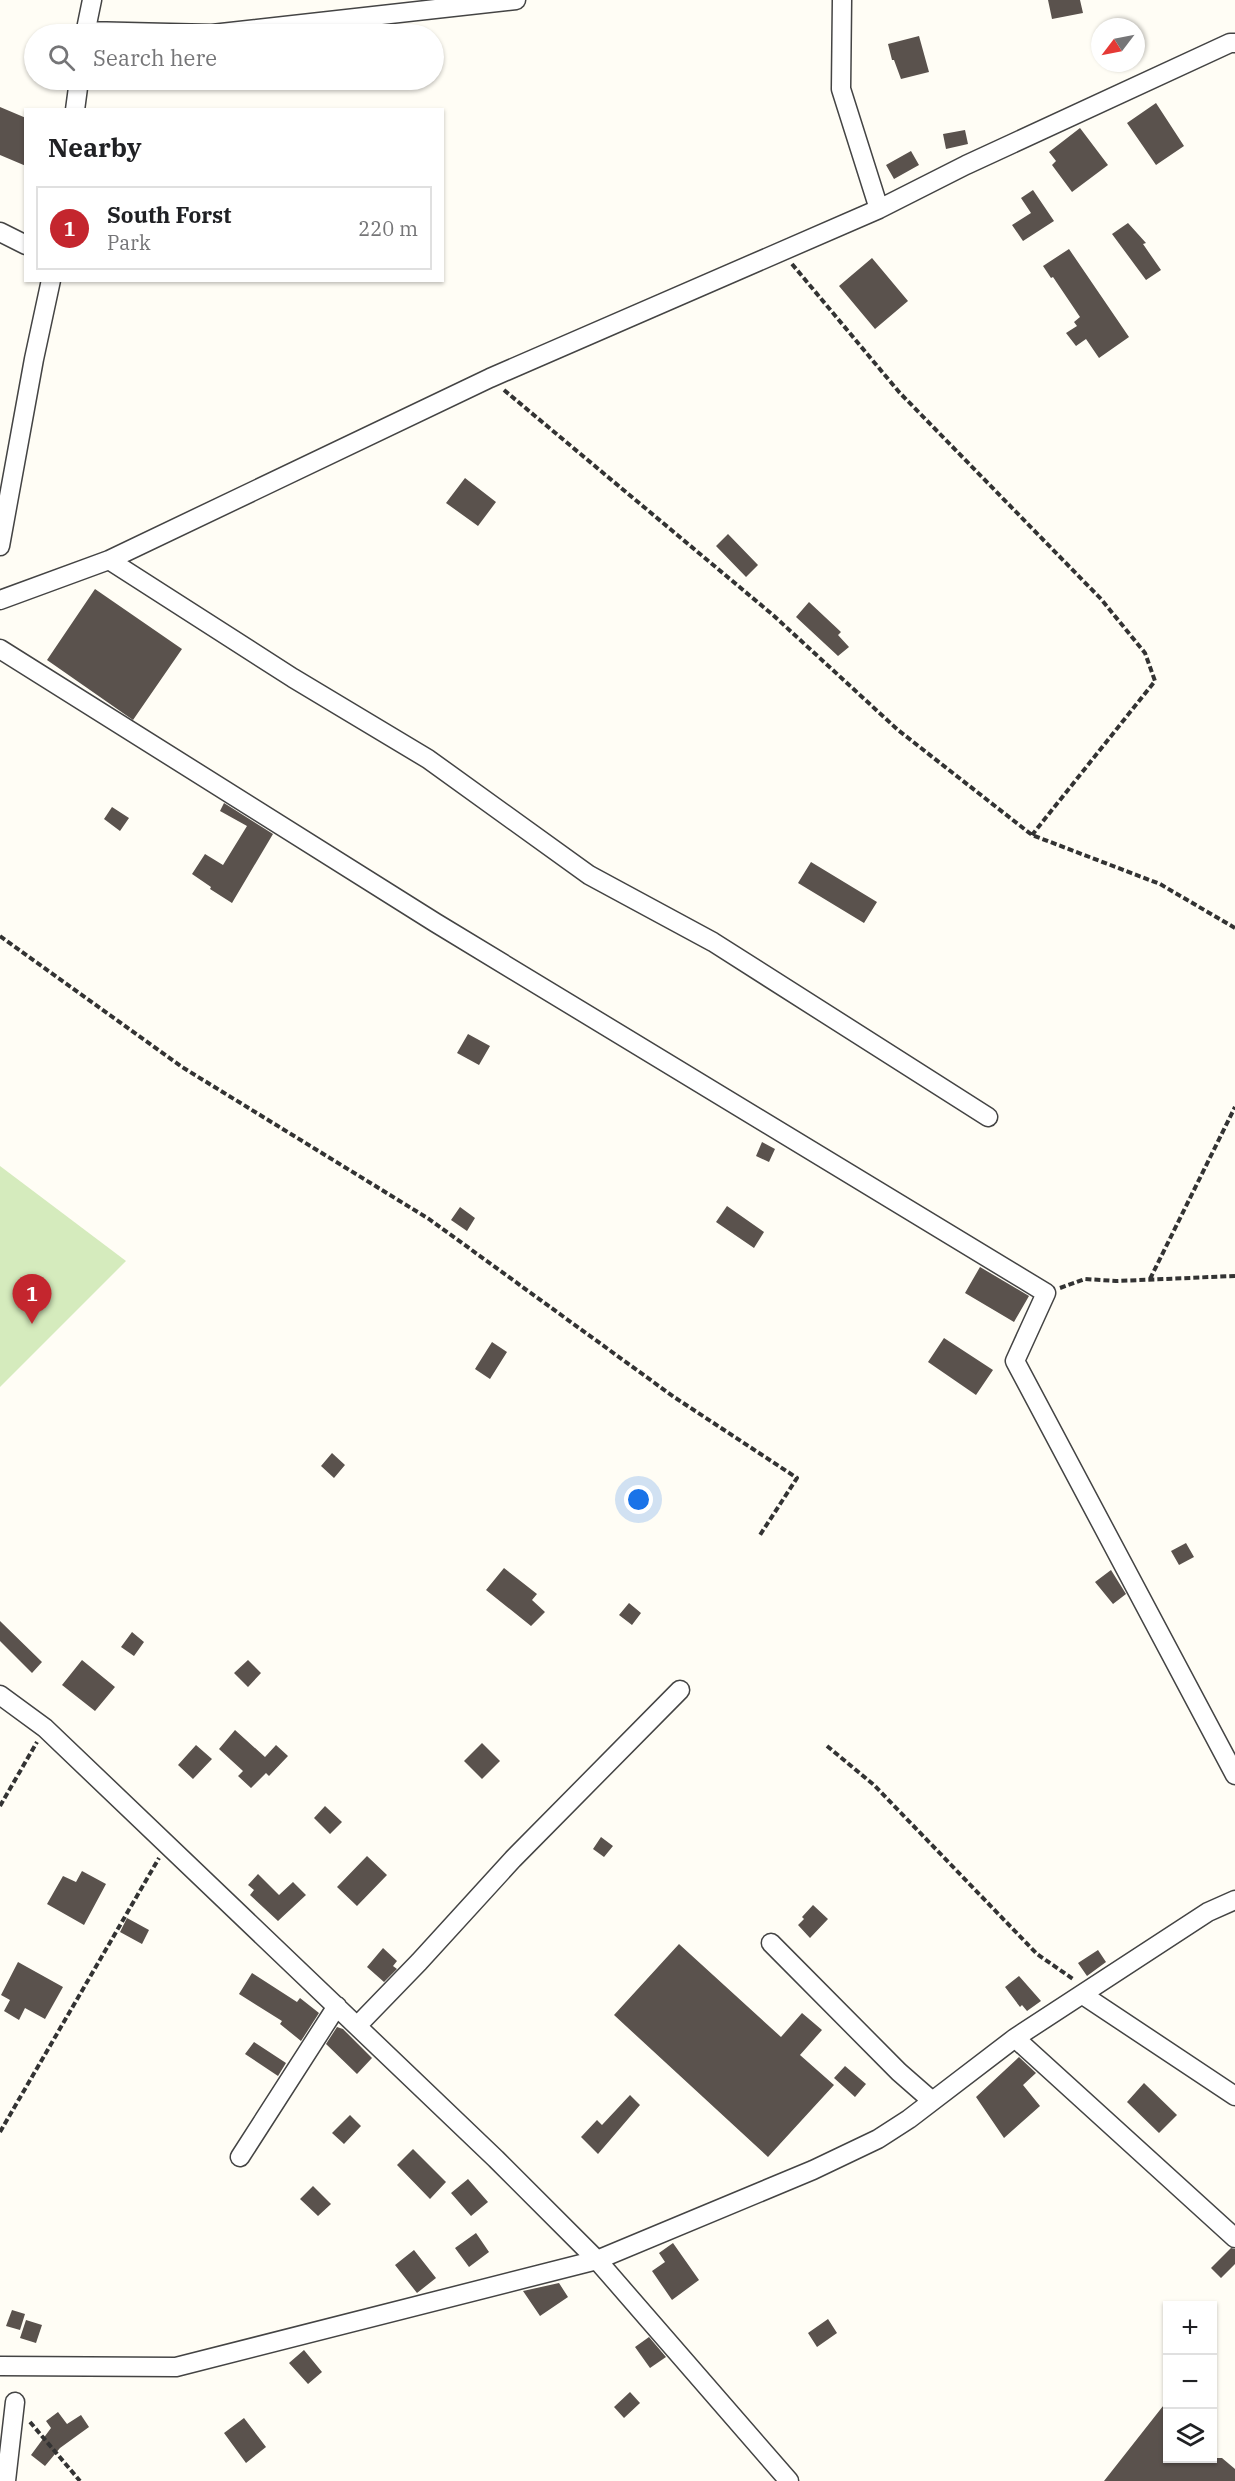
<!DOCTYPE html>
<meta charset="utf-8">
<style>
body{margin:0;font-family:"IBM Plex Serif",serif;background:#f6f6f6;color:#202124}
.controls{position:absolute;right:18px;bottom:18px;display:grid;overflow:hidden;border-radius:0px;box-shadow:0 2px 4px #0004}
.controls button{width:54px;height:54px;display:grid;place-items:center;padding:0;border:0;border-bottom:2px solid #e0e0e0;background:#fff;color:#202124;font:30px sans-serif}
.compass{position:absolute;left:1091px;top:18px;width:54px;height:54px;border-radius:50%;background:#fff;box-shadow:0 2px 4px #0004;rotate:238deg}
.you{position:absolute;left:639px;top:1500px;width:21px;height:21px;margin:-15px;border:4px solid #fff;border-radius:50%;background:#1a73e8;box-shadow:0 0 0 9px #1a73e833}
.badge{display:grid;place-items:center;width:39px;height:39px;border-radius:50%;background:#c4262e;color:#fff;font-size:20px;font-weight:700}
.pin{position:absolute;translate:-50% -50px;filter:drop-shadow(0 2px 3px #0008)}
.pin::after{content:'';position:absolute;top:32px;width:21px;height:18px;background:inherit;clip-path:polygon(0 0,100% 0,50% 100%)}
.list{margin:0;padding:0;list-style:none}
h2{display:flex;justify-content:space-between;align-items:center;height:78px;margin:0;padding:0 24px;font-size:26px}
h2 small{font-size:20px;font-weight:400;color:#757577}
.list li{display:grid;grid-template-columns:39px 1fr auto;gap:18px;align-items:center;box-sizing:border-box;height:84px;margin:0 12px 12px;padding:0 12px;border:2px solid #e0e0e0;border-radius:0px}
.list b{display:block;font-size:22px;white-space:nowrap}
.list p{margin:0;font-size:20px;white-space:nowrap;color:#757577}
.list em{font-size:20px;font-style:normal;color:#757577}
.icon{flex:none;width:33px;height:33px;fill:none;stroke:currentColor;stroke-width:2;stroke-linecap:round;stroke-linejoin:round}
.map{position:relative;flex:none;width:1235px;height:2481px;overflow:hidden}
.search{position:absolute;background:#fff;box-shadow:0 2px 4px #0004;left:24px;top:24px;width:420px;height:66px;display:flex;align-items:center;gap:15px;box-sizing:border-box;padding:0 21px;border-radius:33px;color:#757577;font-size:22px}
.panel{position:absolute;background:#fff;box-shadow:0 2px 4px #0004;left:24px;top:108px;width:420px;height:174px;border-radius:0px}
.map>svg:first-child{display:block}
.green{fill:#d5ebbd}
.building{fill:#5a524d}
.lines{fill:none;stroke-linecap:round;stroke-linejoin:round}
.minor-casing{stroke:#444;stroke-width:21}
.path{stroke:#333;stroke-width:4;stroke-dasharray:6 3;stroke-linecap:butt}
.minor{stroke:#fff;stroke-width:18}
</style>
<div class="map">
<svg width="1235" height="2481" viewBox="0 0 1235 2481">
<rect width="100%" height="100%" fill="#fffdf5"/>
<path class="green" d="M0 1166 126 1261 0 1387Z"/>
<path class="building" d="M1048 0H1080L1083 13 1052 19Z
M919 36 929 72 901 79 894 60H892L888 44Z
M1156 103 1184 146 1156 165 1127 123Z
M0 107 26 118V166L0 155Z
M1080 128 1108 165 1072 192 1052 165 1056 161 1049 152Z
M965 130 968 144 946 149 943 134Z
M911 151 919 165 894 179 886 165Z
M1033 190 1054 221 1023 241 1012 225 1031 213 1021 198Z
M1128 223 1146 243 1143 244 1161 270 1146 280 1112 234Z
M1069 249 1129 337 1099 358 1086 339 1076 346 1066 333 1077 326 1074 322 1080 317 1053 277 1051 278 1043 266Z
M872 258 908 301 875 329 839 286Z
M465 478 496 502 478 526 446 503Z
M728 534 758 565 746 577 716 546Z
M95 589 182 649 133 720 47 660Z
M809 602 841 632 838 635 849 647 838 656 796 617Z
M224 803 273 834 232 903 210 889 211 887 192 874 205 854 223 865 247 826 220 811Z
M112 807 129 818 120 831 104 819Z
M811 862 877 902 864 923 798 883Z
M468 1034 490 1046 479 1065 457 1053Z
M762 1142 775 1149 769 1162 756 1156Z
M727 1206 764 1232 754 1248 716 1222Z
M460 1207 475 1218 467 1231 451 1220Z
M980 1267 1029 1296 1014 1322 965 1293Z
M944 1338 993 1370 976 1395 928 1362Z
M492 1342 507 1352 490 1379 475 1369Z
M332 1453 345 1465 334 1478 321 1466Z
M1186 1543 1194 1557 1179 1565 1171 1551Z
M504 1568 537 1594 532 1600 545 1612 531 1626 486 1590Z
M1111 1570 1126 1594 1113 1604 1095 1582Z
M629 1603 641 1613 632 1625 619 1615Z
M0 1621 42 1662 32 1673 0 1641Z
M132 1632 144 1642 134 1656 121 1647Z
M82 1660 115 1687 95 1711 62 1685Z
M248 1660 261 1673 248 1687 234 1673Z
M235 1730 265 1757 276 1745 288 1756 269 1776 266 1773 251 1788 238 1776 243 1771 219 1749Z
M482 1743 500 1761 482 1779 464 1761Z
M196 1745 212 1759 193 1779 178 1765Z
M325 1806 342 1822 330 1834 314 1818Z
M601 1837 613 1846 604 1857 593 1849Z
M367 1856 387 1875 357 1906 337 1887Z
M82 1871 106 1884 84 1925 47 1904 63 1876 76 1882Z
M258 1874 279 1895 293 1882 306 1895 278 1921 250 1895 254 1890 248 1885Z
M813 1905 828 1919 810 1938 798 1925 804 1919 802 1917Z
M127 1918 149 1930 142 1944 120 1932Z
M679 1944 781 2037 802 2013 822 2030 800 2055 834 2085 768 2157 614 2015Z
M383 1948 397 1961 393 1966 397 1969 384 1982 367 1967Z
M1098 1950 1106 1962 1087 1976 1078 1963Z
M18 1962 63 1987 45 2019 25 2008 19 2020 4 2011 10 2000 1 1995Z
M252 1973 297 2002 300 1998 319 2013 301 2041 280 2024 282 2021 239 1994Z
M1019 1976 1041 2001 1027 2011 1022 2005 1020 2007 1005 1987Z
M337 2027 343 2029 372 2058 357 2074 326 2044Z
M254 2042 286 2063 278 2076 245 2054Z
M1019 2057 1036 2073 1023 2085 1040 2106 1004 2138 976 2097Z
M845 2066 866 2084 855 2097 834 2078Z
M1144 2083 1177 2115 1159 2133 1127 2102Z
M630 2095 640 2105 598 2154 581 2137 597 2120 602 2125Z
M350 2115 361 2126 344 2144 332 2133Z
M413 2149 446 2182 430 2199 397 2165Z
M468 2179 488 2202 471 2216 451 2193Z
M313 2186 331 2204 318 2216 300 2199Z
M476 2233 489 2252 469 2267 455 2248Z
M673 2243 699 2280 672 2300 652 2271 665 2262 659 2253Z
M1231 2248 1235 2249V2264L1221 2278 1211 2268Z
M414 2250 436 2278 417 2293 395 2265Z
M559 2283 568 2297 540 2316 523 2291Z
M12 2310 25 2314 20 2330 6 2326Z
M828 2319 837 2333 817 2347 808 2333Z
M26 2320 42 2325 36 2343 20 2338Z
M649 2337 666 2357 650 2368 635 2347Z
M304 2350 322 2372 308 2384 289 2363Z
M630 2392 640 2403 624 2418 614 2407Z
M1167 2401V2458H1222L1235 2469V2481H1104Z
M58 2412 67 2424 81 2415 89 2427 60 2448 45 2466 31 2455 51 2428 46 2421Z
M244 2418 266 2447 246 2463 224 2433Z"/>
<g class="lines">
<g class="minor-casing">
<path id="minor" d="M842 0 841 89 879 209
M85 31 212 34 516 0
M85 34 92 0
M75 110 79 80
M0 232 26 245
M0 546 34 359 51 280
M109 560 293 678 428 759 589 875 713 942 988 1117
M0 600 109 560 490 378 879 209 966 165 1230 43H1235
M0 649 436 923 1046 1293 1015 1361 1235 1775
M0 1695 45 1728 496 2159 597 2260 789 2481
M771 1943 899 2072 931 2100
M1083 1995 1235 2096
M357 2026 419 1962 513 1859 680 1690
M1015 2038 1235 2238
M240 2157 337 2006
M0 2366 176 2367 597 2260 813 2170 878 2139 909 2119 1015 2038 1208 1912 1235 1900
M6 2481 15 2402"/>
</g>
<path class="path" d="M792 264 899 392 1101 599 1145 653 1155 681 1032 835
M504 390 773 615 898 730 1032 835 1160 884 1235 928
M0 936 182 1067 429 1219 674 1397 797 1478 760 1535
M1150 1279 1235 1107
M1060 1288 1085 1279 1116 1281 1235 1276
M827 1746 874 1785 1037 1954 1073 1979
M0 1806 37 1742
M0 2132 159 1858
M30 2422 80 2481"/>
<use href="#minor" class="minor"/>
</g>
</svg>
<div class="controls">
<button>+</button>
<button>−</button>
<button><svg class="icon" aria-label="layers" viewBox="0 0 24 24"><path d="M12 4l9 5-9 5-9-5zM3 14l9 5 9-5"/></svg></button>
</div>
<svg class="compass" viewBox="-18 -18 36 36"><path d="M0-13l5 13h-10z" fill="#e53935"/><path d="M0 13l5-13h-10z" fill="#757577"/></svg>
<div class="you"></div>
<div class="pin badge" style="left:32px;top:1324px">1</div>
<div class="search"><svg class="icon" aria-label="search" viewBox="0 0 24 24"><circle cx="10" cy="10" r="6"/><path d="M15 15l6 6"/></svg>Search here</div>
<section class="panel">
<h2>Nearby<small></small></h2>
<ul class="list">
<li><span class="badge">1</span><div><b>South Forst</b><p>Park</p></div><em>220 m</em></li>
</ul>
</section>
</div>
